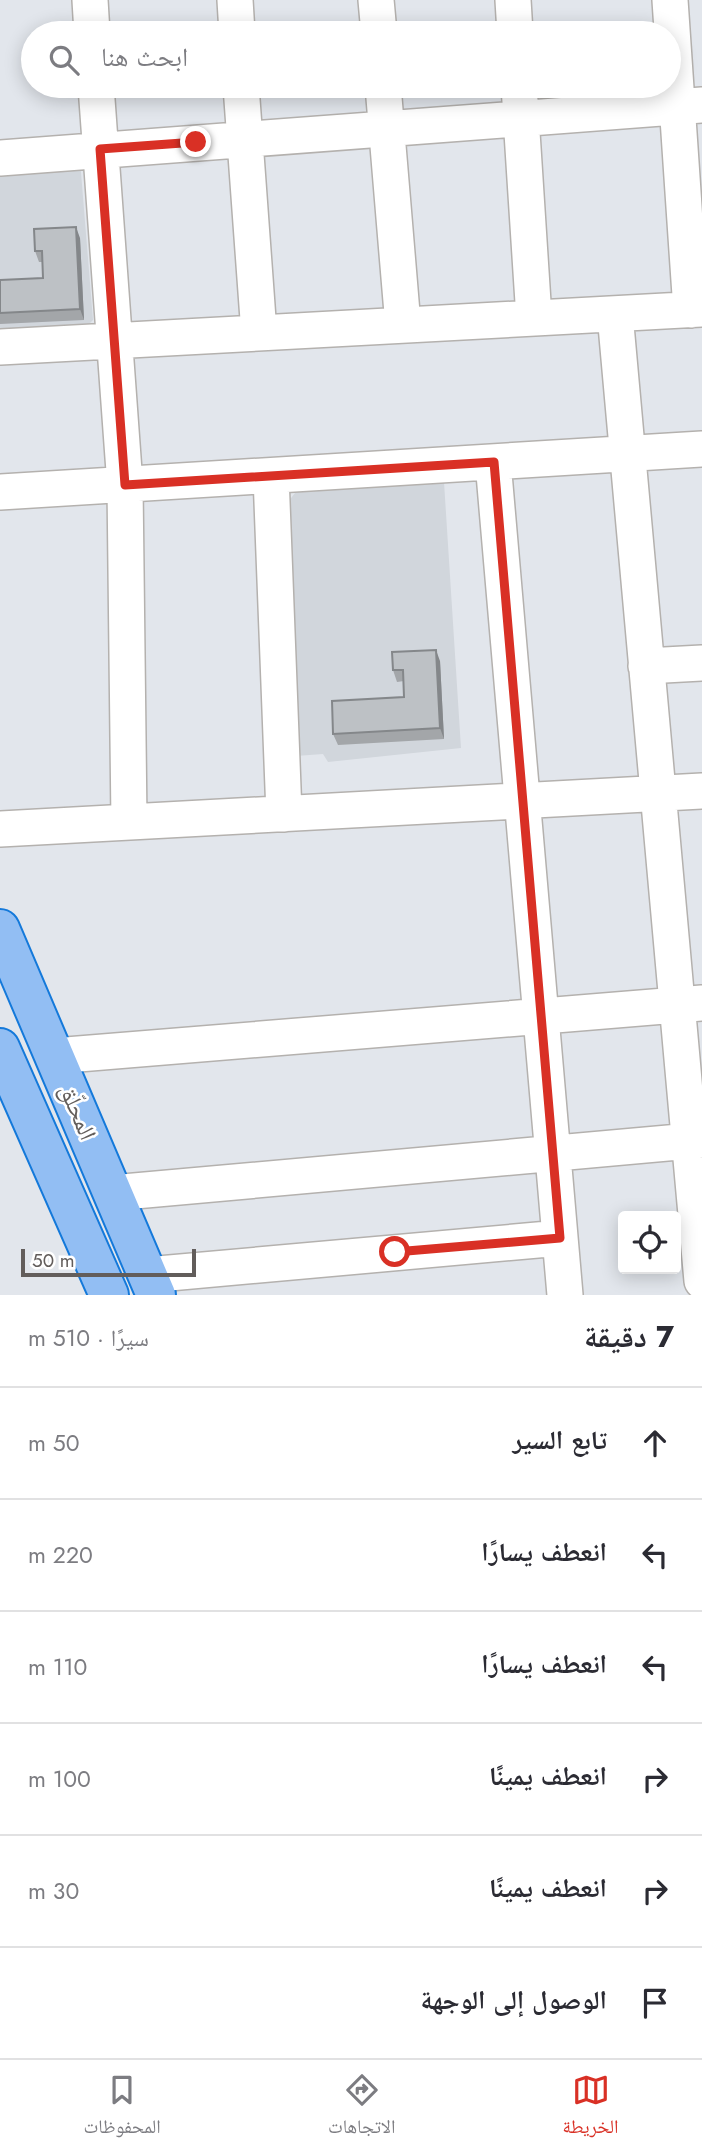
<!DOCTYPE html>
<html lang="ar">
<meta charset="utf-8">
<style>
body{margin:0;font-family:Jost,"Noto Naskh Arabic",sans-serif;background:#f2f2f3;color:#2b2b33;direction:rtl}
.controls{position:absolute;right:21px;bottom:21px;display:grid;overflow:hidden;border-radius:7px;box-shadow:0 4px 18px #0003}
.controls button{width:63px;height:63px;display:grid;place-items:center;padding:0;border:0;border-bottom:2px solid #e1e1e2;background:#fff;color:#2b2b33;font:35px sans-serif}
.scale{position:absolute;left:21px;bottom:18px;width:175px;box-sizing:border-box;padding-left:7px;border:4px solid #625d5b;border-top:0;font-size:19px;line-height:24px;white-space:nowrap;color:#625d5b;-webkit-text-stroke:5px #fff;paint-order:stroke}
.stop{position:absolute;width:21px;height:21px;margin:-16px;border:5px solid #d93025;border-radius:50%;background:#fff}
.stop.end{background:#d93025;border-color:#fff;box-shadow:0 2px 7px #0008}
.list{margin:0;padding:0;list-style:none}
h2{display:flex;justify-content:space-between;align-items:center;height:91px;margin:0;padding:0 28px;font-size:30px}
h2 small{font-size:23px;font-weight:400;color:#7c7c81}
.list li{display:grid;grid-template-columns:46px 1fr auto;gap:21px;align-items:center;box-sizing:border-box;height:112px;padding:0 28px;border-top:2px solid #e1e1e2}
.list b{display:block;font-size:26px;white-space:nowrap}
.list em{font-size:23px;font-style:normal;color:#7c7c81}
.icon{flex:none;width:38px;height:38px;fill:none;stroke:currentColor;stroke-width:2;stroke-linecap:round;stroke-linejoin:round}
.map{position:relative;flex:none;width:702px;height:1295px;overflow:hidden;direction:ltr}
.search{position:absolute;background:#fff;box-shadow:0 4px 18px #0003;left:21px;right:21px;top:21px;height:77px;display:flex;align-items:center;gap:18px;box-sizing:border-box;padding:0 24px;border-radius:38px;color:#7c7c81;font-size:26px}
.sheet{height:763px;background:#fff}
nav{display:flex;justify-content:space-around;align-items:center;box-sizing:border-box;height:98px;border-top:2px solid #e1e1e2;background:#fff;font-size:19px;color:#7c7c81}
nav a{display:grid;justify-items:center;gap:4px}
nav .on{color:#d93025}
.map>svg:first-child{display:block}
.education{fill:#d1d6dc}
.lines{fill:none;stroke-linecap:round;stroke-linejoin:round}
.minor-casing{stroke:#b4b1ae;stroke-width:38}
.highway-casing{stroke:#1479da;stroke-width:42}
.minor{stroke:#fff;stroke-width:35}
.highway{stroke:#92bef3;stroke-width:38}
.wall{fill:#a3a6a9}
.shaded-wall{fill:#84878a}
.building{fill:#bdc1c5;stroke:#84878a;stroke-width:2}
.route{stroke:#d93025;stroke-width:9}
.labels{text-anchor:middle;stroke-width:5;stroke-linejoin:round;paint-order:stroke}
.street-label{font-size:24px;fill:#625d5b;stroke:#fff}
</style>
<div class="map">
<svg width="702" height="1295" viewBox="0 0 702 1295">
<rect width="100%" height="100%" fill="#e2e6ec"/>
<path class="education" d="M80 160 93 320 83 330 0 336V166Z
M444 482 461 748 328 762 323 754 296 756 285 506 298 489Z"/>
<g class="lines">
<g class="minor-casing">
<path id="minor" d="M90 0 92 33
M235 0 237 33
M376 0 379 33
M513 0 515 33
M670 0 691 310
M96 86 125 485 129 822
M241 86 259 333
M383 86 403 325
M519 86 534 318
M0 158 702 105
M615 314 702 1281
M0 347 702 309
M493 462 565 1295
M271 476 284 814
M0 492 702 449
M646 666 702 663
M0 829 702 791
M54 1056 702 1003
M112 1193 702 1140
M147 1275 560 1238"/>
</g>
<g class="highway-casing">
<path id="highway" d="M0 929 156 1295
M0 1048 109 1295"/>
</g>
<use href="#minor" class="minor"/>
<use href="#highway" class="highway"/>
</g>
<path class="wall" d="M80 238 84 320 0 324V280L43 278 42 262H39L35 251Z
M440 661 444 739 338 745 333 734 404 697V681L397 682 393 670Z"/>
<path class="shaded-wall" d="M76 227 80 238 84 320 80 309Z
M436 650 440 661 444 739 440 728Z"/>
<path class="building" d="M76 227 80 309 0 313V280L43 278 42 251H35L34 229Z
M436 650 440 728 333 734 332 701 404 697 403 670H393L392 652Z"/>
<g class="lines">
<path class="route" d="M196 142 100 149 125 485 494 462 560 1238 395 1252"/>
</g>
<g class="labels">
<g class="street-label">
<text transform="translate(78 1112) rotate(67)" y="8">المحلّق</text>
</g>
</g>
</svg>
<div class="controls">
<button><svg class="icon" aria-label="locate" viewBox="0 0 24 24"><circle cx="12" cy="12" r="6"/><path d="M12 2v4M12 18v4M2 12h4M18 12h4"/></svg></button>
</div>
<div class="scale">50 m</div>
<div class="stop" style="left:395px;top:1252px"></div>
<div class="stop end" style="left:196px;top:142px"></div>
<div class="search"><svg class="icon" aria-label="search" viewBox="0 0 24 24"><circle cx="10" cy="10" r="6"/><path d="M15 15l6 6"/></svg>ابحث هنا</div>
</div>
<section class="sheet">
<h2>7 دقيقة<small>سيرًا · 510 m</small></h2>
<ul class="list">
<li><svg class="icon" aria-label="ahead" viewBox="0 0 24 24"><path d="M12 20V5M6 11l6-6 6 6"/></svg><div><b>تابع السير</b></div><em>50 m</em></li>
<li><svg class="icon" aria-label="left" viewBox="0 0 24 24"><path d="M17 20v-9H6M10 6l-5 5 5 5"/></svg><div><b>انعطف يسارًا</b></div><em>220 m</em></li>
<li><svg class="icon" aria-label="left" viewBox="0 0 24 24"><path d="M17 20v-9H6M10 6l-5 5 5 5"/></svg><div><b>انعطف يسارًا</b></div><em>110 m</em></li>
<li><svg class="icon" aria-label="right" viewBox="0 0 24 24"><path d="M7 20v-9h11M14 6l5 5-5 5"/></svg><div><b>انعطف يمينًا</b></div><em>100 m</em></li>
<li><svg class="icon" aria-label="right" viewBox="0 0 24 24"><path d="M7 20v-9h11M14 6l5 5-5 5"/></svg><div><b>انعطف يمينًا</b></div><em>30 m</em></li>
<li><svg class="icon" aria-label="arrive" viewBox="0 0 24 24"><path d="M6 21V4h12l-3 4 3 4H6"/></svg><div><b>الوصول إلى الوجهة</b></div></li>
</ul>
</section>
<nav>
<a class="on"><svg class="icon" aria-label="map" viewBox="0 0 24 24"><path d="M3 6l6-2 6 2 6-2v14l-6 2-6-2-6 2zM9 4v14M15 6v14"/></svg>الخريطة</a>
<a><svg class="icon" aria-label="directions" viewBox="0 0 24 24"><path d="M12 3l9 9-9 9-9-9zM9 14v-3h6M13 9l2 2-2 2"/></svg>الاتجاهات</a>
<a><svg class="icon" aria-label="saved" viewBox="0 0 24 24"><path d="M7 4h10v16l-5-4-5 4z"/></svg>المحفوظات</a>
</nav>
